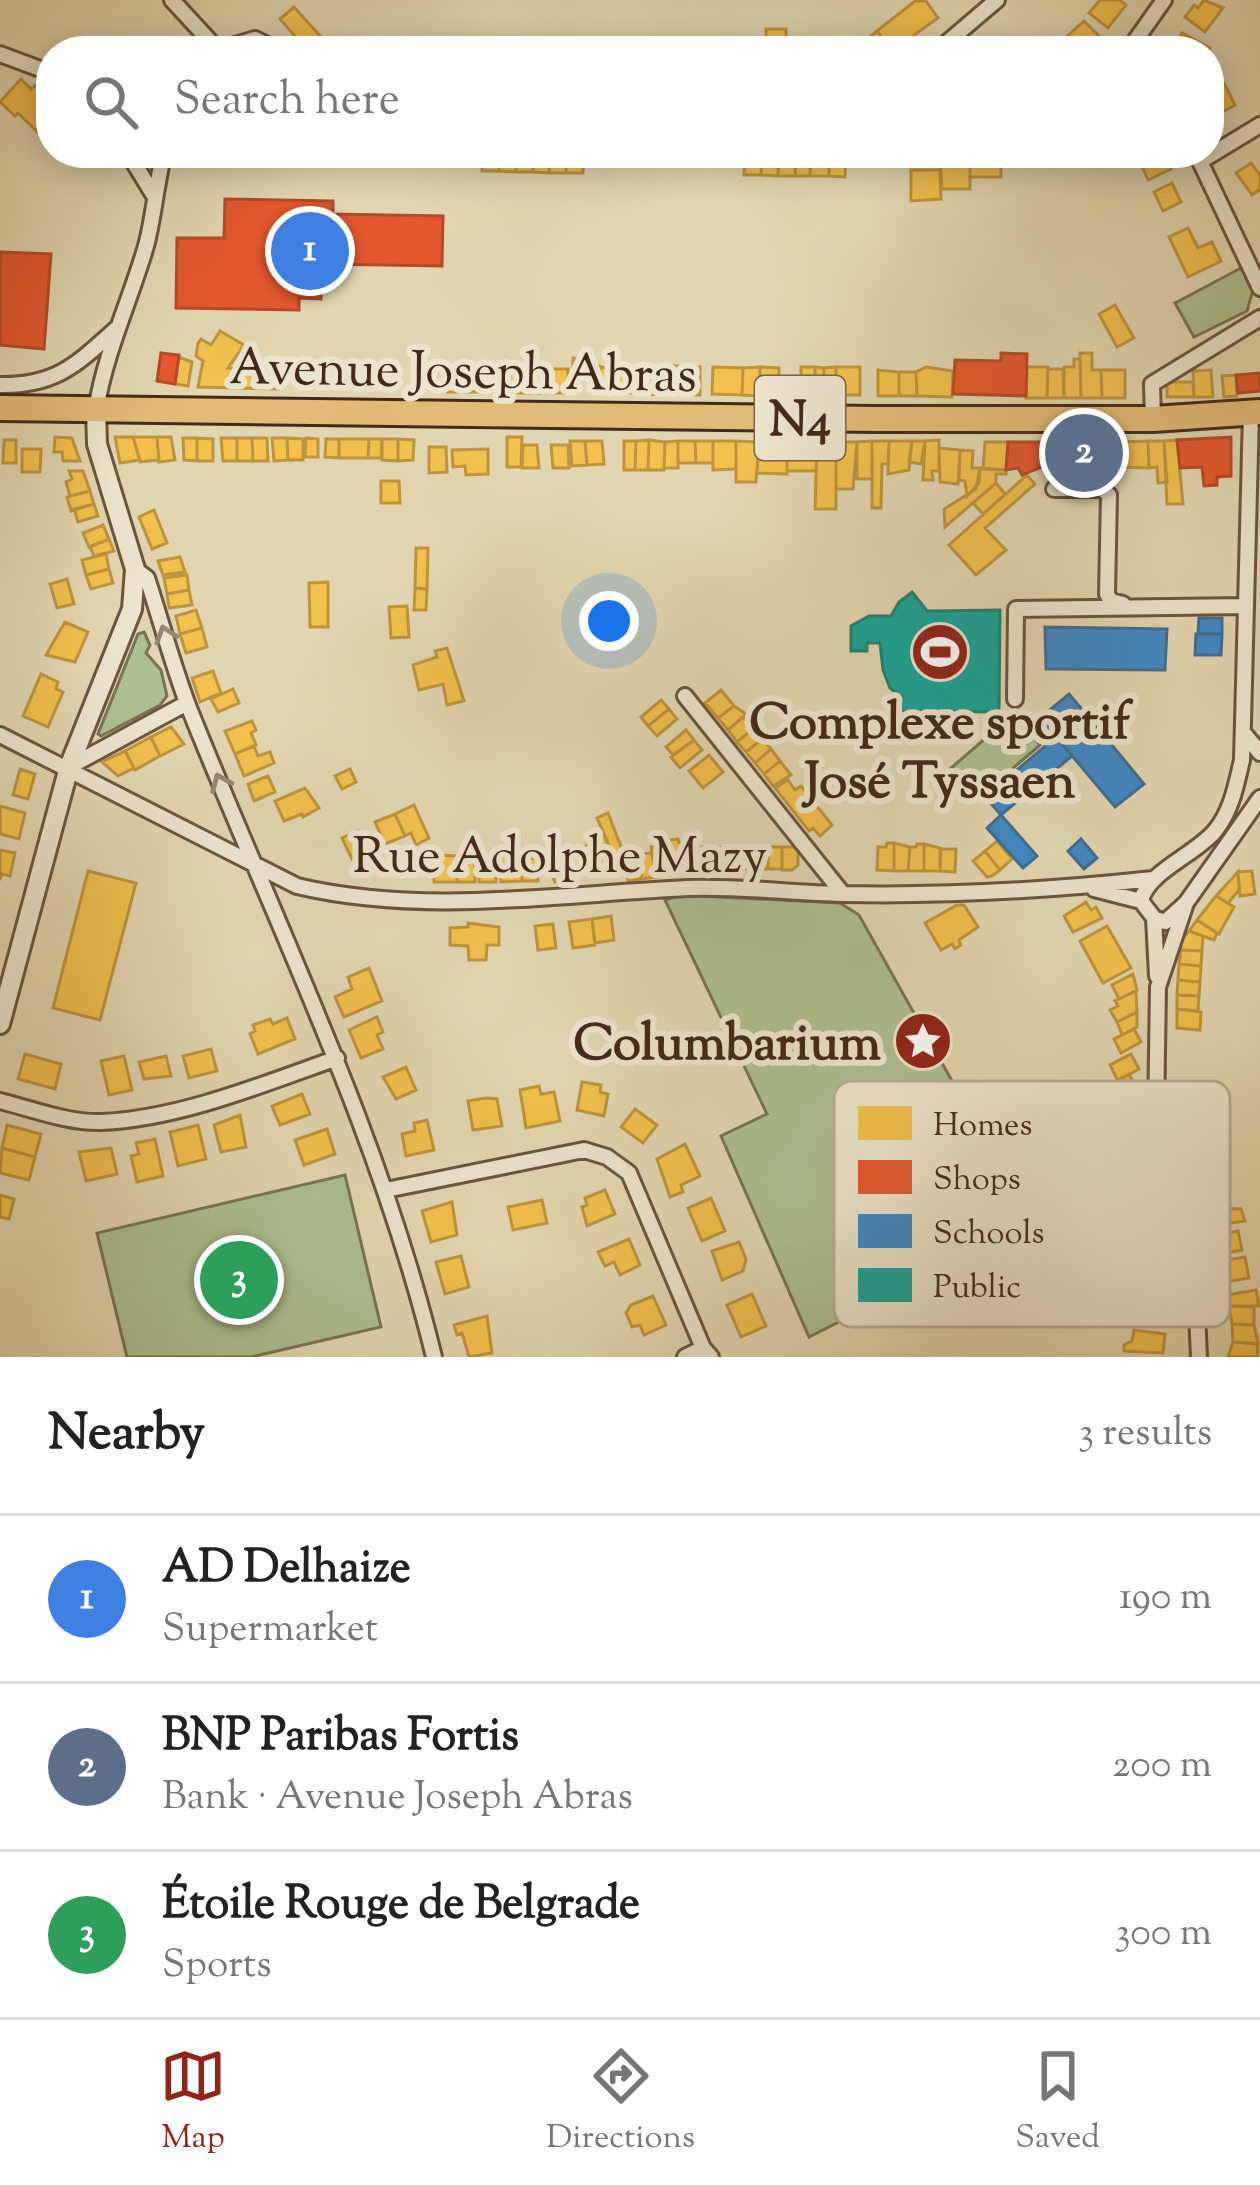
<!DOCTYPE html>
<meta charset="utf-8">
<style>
body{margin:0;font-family:"Sorts Mill Goudy",serif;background:#f6f6f6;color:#222}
.you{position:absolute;left:609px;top:621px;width:42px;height:42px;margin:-30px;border:9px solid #fff;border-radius:50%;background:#1a73e8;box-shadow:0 0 0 18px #1a73e833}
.badge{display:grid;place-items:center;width:78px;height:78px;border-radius:50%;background:#8f2418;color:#fff;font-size:39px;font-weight:700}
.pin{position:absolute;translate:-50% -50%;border:6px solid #fff;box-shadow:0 3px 12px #0006}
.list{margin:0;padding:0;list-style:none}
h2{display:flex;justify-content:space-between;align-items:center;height:156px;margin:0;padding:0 48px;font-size:51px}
h2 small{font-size:39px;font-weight:400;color:#767676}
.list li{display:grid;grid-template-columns:78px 1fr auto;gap:36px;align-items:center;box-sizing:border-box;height:168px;padding:0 48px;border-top:3px solid #e0e0e0}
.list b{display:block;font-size:45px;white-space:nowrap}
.list p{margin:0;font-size:39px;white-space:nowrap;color:#767676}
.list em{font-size:39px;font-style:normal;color:#767676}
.icon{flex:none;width:66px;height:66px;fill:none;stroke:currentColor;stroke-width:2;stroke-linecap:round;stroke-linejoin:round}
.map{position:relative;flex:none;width:1260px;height:1357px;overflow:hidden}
.search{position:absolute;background:#fff;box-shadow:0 6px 30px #0003;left:36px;right:36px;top:36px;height:132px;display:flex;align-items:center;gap:30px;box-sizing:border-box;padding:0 42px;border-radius:48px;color:#767676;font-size:45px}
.sheet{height:660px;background:#fff}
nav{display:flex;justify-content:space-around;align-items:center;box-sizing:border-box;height:168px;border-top:3px solid #e0e0e0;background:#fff;font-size:33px;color:#767676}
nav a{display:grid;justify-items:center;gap:6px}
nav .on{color:#8f2418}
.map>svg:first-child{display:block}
.green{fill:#adbf90;stroke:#787454;stroke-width:3}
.homes{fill:#f2c14e;stroke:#be943e;stroke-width:3}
.shops{fill:#e4572e;stroke:#b44a27;stroke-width:3}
.schools{fill:#3f88c5;stroke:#406c91;stroke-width:3}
.public{fill:#17a398;stroke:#247f72;stroke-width:3}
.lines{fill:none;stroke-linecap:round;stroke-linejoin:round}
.minor-casing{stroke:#6b553e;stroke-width:20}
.tertiary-casing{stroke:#6b553e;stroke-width:24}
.primary-casing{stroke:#432a18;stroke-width:30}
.minor{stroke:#ece4cc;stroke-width:14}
.tertiary{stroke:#ece4cc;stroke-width:18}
.primary{stroke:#e1bb78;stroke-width:24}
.oneway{stroke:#988772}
.labels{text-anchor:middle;stroke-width:12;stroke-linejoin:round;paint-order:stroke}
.shield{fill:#ece4cc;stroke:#76624e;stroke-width:3}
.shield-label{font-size:48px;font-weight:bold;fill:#432a18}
.street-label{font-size:51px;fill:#432a18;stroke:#ece4cc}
.poi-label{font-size:51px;font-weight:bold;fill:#432a18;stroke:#ece4cc}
.key{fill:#ece4cc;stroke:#b9ac96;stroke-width:3}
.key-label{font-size:33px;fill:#432a18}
</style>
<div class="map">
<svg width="1260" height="1357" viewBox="0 0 1260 1357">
<rect width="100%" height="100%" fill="#e2d6b0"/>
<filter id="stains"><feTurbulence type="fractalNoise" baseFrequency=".00167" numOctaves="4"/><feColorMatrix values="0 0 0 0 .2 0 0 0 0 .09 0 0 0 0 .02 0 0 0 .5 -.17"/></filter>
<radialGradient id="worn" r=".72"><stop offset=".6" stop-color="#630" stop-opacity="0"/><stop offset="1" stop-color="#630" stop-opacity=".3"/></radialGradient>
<path class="green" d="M1243 267 1253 290 1247 311 1194 337 1175 303Z
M144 632 150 645 146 653 161 670 167 696 160 705 101 736 98 734 138 634Z
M1014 714 1040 745 977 799 951 768Z
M680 895 840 903 859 915 989 1147 979 1153 1020 1231 809 1337 721 1136 767 1114 665 900Z
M345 1175 381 1327 251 1357H127L97 1233Z"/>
<path class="homes" d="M1100 0H1119L1126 5 1108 28 1089 13Z
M1204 0 1223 8 1205 32 1185 17 1194 5 1198 8Z
M915 1H926L938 18 892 51 877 31Z
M294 7 321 37 307 50 280 19Z
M1084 21 1100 37 1086 51H1074L1063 40Z
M766 29H786V51H766Z
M877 31 892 51H853Z
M1182 33 1210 48 1209 51H1172Z
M21 79 31 89 38 83 51 97V139L48 142 18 113 15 116 0 102Z
M1224 83 1235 105 1209 119V90Z
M482 153H499V171H482Z
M499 153H517L516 172 499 171Z
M517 153H534L533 172H516Z
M534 153H550L549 173 533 172Z
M550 153H566V173H549Z
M566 153H584L583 173H566Z
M745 153H762L761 175H744Z
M762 153H779L778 176 761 175Z
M779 153H796L795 176H778Z
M796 153H811L810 176H795Z
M811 153H829V176H810Z
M829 153 846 154 845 177 829 176Z
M970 153H1001V177H970Z
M1163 153 1171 169 1148 180 1141 164Z
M940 158H970V189H942Z
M1251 163 1260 175V189L1252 195 1236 173Z
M911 170H940L941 199 911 201Z
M1172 183 1181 202 1163 211 1154 192Z
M1188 228 1198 248 1212 242 1221 261 1188 277 1169 237Z
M1115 305 1134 338 1117 347 1099 314Z
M220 331 244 345 228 368 279 369V389L198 387 203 361 196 356 198 343 201 339 211 345Z
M1080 353H1092V370H1101L1102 398H1081Z
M179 357 192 362 188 386 175 384Z
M573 358 601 367 595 382 573 375Z
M1074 359H1080L1081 398H1064V367H1074Z
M673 366 700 367V395L672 394Z
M601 367 615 369V393H593Z
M713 367 743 368 742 395 712 394Z
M760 367 759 396 742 395 743 368Z
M760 367 779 368 778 396H759Z
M801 367H815V395H801Z
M815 367 824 368 823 395H815Z
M836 367 835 393 824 392V368Z
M836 367H860V395H836Z
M926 367 953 371 952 397 917 396 916 372Z
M1027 367H1048L1047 398H1026Z
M450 369H462L463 392H448Z
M462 369 475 370V392H463Z
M552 369H568V393H553Z
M615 369H636V393H615Z
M1048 369H1063L1064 398H1047Z
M475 370H488V392H475Z
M488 370H504V392H488Z
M504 370 519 371 520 393 504 392Z
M878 370 899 372V396H878Z
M1101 370H1125V398H1102Z
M1211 370 1213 397H1194L1193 371Z
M303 371H319L318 387H302Z
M519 371H532L533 393H520Z
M532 371H552L553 393H533Z
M899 372H916L917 396H899Z
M1236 375 1237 396 1224 397 1222 376Z
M1167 382H1193L1194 397H1167Z
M55 437 72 438 80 461H63L62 452H54Z
M115 437H133L140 460 120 463Z
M133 437H157L159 460 140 462Z
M157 437H171L175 460 159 462Z
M507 437H522L521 467H507Z
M183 438H197V461L184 460Z
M197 438 213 439V461H197Z
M221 438H237V461H223Z
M237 438H252L253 461H237Z
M252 438H267L268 461H253Z
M272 438H287L288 460 274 461Z
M287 438 303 439V460H288Z
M306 438 318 439V457H305Z
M326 439H339V458L325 457Z
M339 439H369L368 458H339Z
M369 439H382L381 458H368Z
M382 439H398V461L382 460Z
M398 439 414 440 413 460 398 461Z
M4 440H16V463H3Z
M649 440 648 470H635L636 441Z
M649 440 665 442 664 470H648Z
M939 440V471H932L933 480H923L925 441Z
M1177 440 1183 504H1167L1164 441Z
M570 441H585L587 465 572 466Z
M585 441H602L604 464 587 465Z
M624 441H636L635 470H624Z
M678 441H695L696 463H678Z
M678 441V468H664L665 442Z
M695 441H713V463H696Z
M713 441H736V469L713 470Z
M736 441 759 442 756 482H736Z
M872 441V479H857V442Z
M872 441H889L888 464H882L881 508H872Z
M889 441H912L909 470 888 474Z
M912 441H925L921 464 909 462Z
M1148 441 1149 468 1116 467V442Z
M1148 441H1164L1167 482 1158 483 1157 467 1149 468Z
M759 442H787V474L757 473Z
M787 442H817L816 471H787Z
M817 442H836V509H815Z
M836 442H857L853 489H836Z
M985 442H1008L1006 470 983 469Z
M523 445H537L539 468H522Z
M551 445H568L569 468H553Z
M429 447H446L447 472 429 473Z
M939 448 960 450 958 484 940 482Z
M22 449H41L40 472H22Z
M488 449V474L466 475 465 466 453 467 452 450Z
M960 450 973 451 972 468H980L979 483 967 496 965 481 959 480Z
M980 468 1006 470V474H996V483L945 527 944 509 976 489Z
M69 471H83L90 491 70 496 66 482 72 479Z
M1027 475 1035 484 985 528 1006 550 976 575 949 545Z
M381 481H399L400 503H381Z
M996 483 1005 494 983 514 973 503Z
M90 491 94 504 71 511 67 497Z
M94 504 98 516 78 522 74 509Z
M154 510 167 543 152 549 139 517Z
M103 525 109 539 89 547 83 533Z
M109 539 114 551 94 556 90 547Z
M416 548H428L427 589 415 588Z
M106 554 109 569 86 575 82 560Z
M180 557 185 572 163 575 158 561Z
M109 569 113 583 91 589 86 575Z
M187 575 189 590 167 594 164 578Z
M67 579 74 604 57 608 50 584Z
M328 582V627H310L309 583Z
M415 588 427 589 426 610H414Z
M189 590 192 605 169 608 167 594Z
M407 606 409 637 391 638 389 607Z
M196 610 202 628 180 634 176 616Z
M65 622 88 632 75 662 46 655Z
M202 628 207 647 186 653 180 634Z
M447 648 464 701 447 705 443 684 419 690 413 665 437 657 435 651Z
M213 671 221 693 200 702 192 678Z
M41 674 58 682 56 689 63 692 48 727 23 716Z
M233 689 239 703 218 712 211 699Z
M721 690 734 706 718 718 705 703Z
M661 700 669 709 648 726 641 717Z
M734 706 746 714 728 730 718 718Z
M669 709 677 719 657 736 648 726Z
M743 717 753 729 737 742 728 730Z
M252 721 256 730 251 733 256 745 235 754 225 731Z
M171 727 184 744 160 756 151 737Z
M753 729 762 739 746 752 737 742Z
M686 730 694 740 673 755 666 747Z
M151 737 160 756 135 770 125 751Z
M762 739 771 749 755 763 746 752Z
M694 740 702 750 680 768 671 757Z
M254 746 258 756 270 752 274 763 244 776 235 754Z
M771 749 780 761 764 774 755 763Z
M125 751 134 768 118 776 102 762Z
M709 755 723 772 703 788 689 771Z
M780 761 791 775 773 786 764 774Z
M20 769 35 774 28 799 13 795Z
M350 769 356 782 342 789 335 776Z
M268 776 275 792 254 801 248 784Z
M788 780 795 790 801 786 832 825 820 836 813 828 809 831 775 788Z
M305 788 319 808 303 817 302 814 284 821 275 801Z
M414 805 429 838 416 845 411 833 405 836 395 814Z
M0 806 25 813 19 839 0 834Z
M608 813 623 852 614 856 597 818Z
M395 814 405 836 385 844 375 822Z
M358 831 368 852 352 859 342 838Z
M604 835 614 856 598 863 590 844Z
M678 839 679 843 689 842 692 859 672 861 668 840Z
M997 841 1012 859 1000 870 985 851Z
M887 843H894V871L877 870 878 847H886Z
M894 843 910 847 908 871H894Z
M590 844 598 863 584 868 576 850Z
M917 844H924V871H908L910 847H916Z
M924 844 940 848V871H924Z
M669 845V875L656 877 651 847Z
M702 847 715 848 714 870 702 869Z
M728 847V869L714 870 715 848Z
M728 847H741V869H728Z
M741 847H754V869H741Z
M754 847H768V869H754Z
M768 847H782V869H768Z
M782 847H798V865L792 870H782Z
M941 849H956L955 872 940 871Z
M0 850 15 853 10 876 2 874 0 880Z
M985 851 1000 870 992 876 987 877 973 861Z
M567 853 576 873 555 882 546 862Z
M652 853 656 877 642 879 639 854Z
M639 854 642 879 628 881 624 856Z
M434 855 457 856V882H434Z
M522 855V881L501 882 500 856Z
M496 858V882H479V859Z
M538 858V881H522V859Z
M457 860H475V882H457Z
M88 871 136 883 100 1020 53 1008Z
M1252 871 1255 894 1240 896 1238 872Z
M1238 872 1239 890 1228 903 1216 896Z
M1216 896 1234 907 1219 934 1197 920Z
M1086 902 1091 910 1096 907 1102 918 1073 932 1064 916Z
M957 905H964L978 927 959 940 961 945 955 949 952 944 941 950 925 923Z
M611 916 614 940 595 943 592 919Z
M592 919 595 945 573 948 569 922Z
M1197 920 1217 933 1214 940 1189 931Z
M468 923 499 927V945H487L486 960H469L468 946 450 945V928L468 927Z
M553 924 556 948 538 950 535 926Z
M1107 926 1131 968 1103 983 1080 941Z
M1189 931 1203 936 1202 951 1181 950V940Z
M1181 950 1202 951 1201 966 1179 964Z
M1179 964 1201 966 1200 982 1178 980Z
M369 968 382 1001 344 1017 335 997 352 989 348 977Z
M1133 974 1137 990 1119 999 1112 985Z
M1178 980 1200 982 1199 996 1177 995Z
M1136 991 1137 1012 1117 1022 1110 1010 1118 1006 1115 1001Z
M1177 995 1199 996 1198 1011 1177 1009Z
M1177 1009 1201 1012 1200 1030 1177 1028Z
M1137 1012V1027L1122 1035 1117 1022Z
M377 1017 383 1032 377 1035 383 1049 361 1058 349 1030Z
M287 1018 295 1039 258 1054 250 1034 255 1031 253 1025 270 1019 273 1024Z
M1134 1029 1141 1042 1121 1053 1114 1039Z
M211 1049 217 1071 189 1078 183 1056Z
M25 1054 61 1064 55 1089 18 1079Z
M1131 1054 1139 1069 1118 1081 1110 1065Z
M124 1056 132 1090 109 1095 101 1061Z
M166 1056 171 1076 144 1079 139 1062Z
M406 1067 416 1090 396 1099 383 1077Z
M1129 1074 1136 1088 1113 1100H1102L1097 1091Z
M582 1082 601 1085 600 1092 608 1094 604 1116 577 1110Z
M539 1086 541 1094 554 1092 560 1121 526 1128 520 1090Z
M302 1094 310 1114 280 1125 272 1106Z
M486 1098 497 1099 502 1126 473 1130 468 1101Z
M635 1109 657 1125 643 1143 621 1127Z
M240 1115 246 1147 221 1152 214 1125Z
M427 1120 434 1150 406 1156 402 1134 415 1131 414 1123Z
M7 1125 41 1134 35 1157 2 1148Z
M198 1125 206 1159 178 1166 170 1132Z
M327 1129 335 1154 304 1165 295 1140Z
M155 1139 163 1176 137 1182 131 1156 139 1154 136 1143Z
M685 1144 700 1176 681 1185 683 1192 670 1197 657 1159Z
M2 1148 35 1157 29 1180 0 1173Z
M111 1148 117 1174 86 1181 79 1152Z
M605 1190 615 1214 587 1226 582 1207 587 1205 585 1198Z
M0 1195 14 1199 9 1219 0 1217Z
M711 1198 725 1231 702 1241 688 1208Z
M542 1200 547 1223 513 1230 508 1207Z
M452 1202 457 1235 431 1242 422 1211Z
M1206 1207 1241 1209 1245 1221 1216 1225Z
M1238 1231 1242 1250 1219 1255 1215 1236Z
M629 1239 640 1265 620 1275 614 1262 605 1266 598 1252Z
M739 1242 746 1259 743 1271 722 1280 712 1251Z
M461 1256 469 1287 445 1294 436 1262Z
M1245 1257 1249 1278 1225 1282 1221 1261Z
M1256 1290 1259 1306H1229L1227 1295Z
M752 1294 766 1326 741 1337 727 1305Z
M653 1296 666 1325 644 1335 640 1325 632 1327 626 1313 631 1305Z
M1229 1306 1254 1307V1325L1232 1324Z
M487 1316 492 1353 469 1357 462 1333 457 1335 454 1325Z
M1232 1324 1254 1325 1258 1344 1233 1342Z
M1134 1330 1165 1334 1163 1353 1124 1351V1345L1132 1341Z
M1233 1342 1258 1344 1257 1357H1228Z"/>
<path class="shops" d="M225 199 333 201V214L443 216 442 266 321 264V299L299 298V310L176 308 177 238H224Z
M0 252 51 254 44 349 0 345Z
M161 353 179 355 175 384 157 381Z
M1001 353 1027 354 1026 396 953 394 955 360 1001 361Z
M673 366 672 394H652V367Z
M1260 373V391L1238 393 1236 375Z
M1231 437V476L1217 477V485L1204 486 1202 467 1180 468 1177 440Z
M1008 442H1051V463L1022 475 1018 468 1006 470Z
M1051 442H1116V467H1077V473H1063V467L1051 468Z"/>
<path class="schools" d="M1199 618H1222V634H1198Z
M1045 627 1167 629 1165 670 1046 669Z
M1196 634H1222L1221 655H1195Z
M1069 694 1092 721 1063 745 1072 756 1001 815 985 797 1050 742 1034 723Z
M1092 721 1144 784 1115 807 1063 745Z
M1001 815 1037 856 1023 868 987 828Z
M1081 839 1097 858 1084 869 1068 851Z"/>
<path class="public" d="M912 592 927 611 1000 610 999 712 901 711 902 697 890 688 883 670 880 643H867V651H851V626L869 616H891L899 602Z"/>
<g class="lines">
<g class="minor-casing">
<path id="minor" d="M172 0 218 50
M218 50 255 39 279 51
M937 51 997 0
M1128 51 1164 0
M0 54 51 73
M128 153 153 194
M1196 153 1260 288
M1201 161 1260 125
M0 385C56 386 77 364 116 329
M96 410C105 353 130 301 146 246 154 216 156 184 164 153
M1153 419 1152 384 1260 318
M1054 489H1102L1109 495 1107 594 1111 601 1123 604
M135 569 147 578C161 621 173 666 189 708 275 923 379 1131 434 1357
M685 696 843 894
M1015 699 1016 609 1246 606
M1243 732 1260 753
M0 735 297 886C424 916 559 894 688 888 739 886 791 893 843 894 946 896 1051 890 1153 879
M69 767 187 703
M1094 889 1141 901 1154 918 1157 976
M1141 901C1147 872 1195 855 1215 831 1232 810 1236 785 1242 760L1251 413
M1186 903 1158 987 1156 1119 1163 1182 1197 1313 1199 1357
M1154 918 1165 922 1186 903 1260 798
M0 1101C32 1109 68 1123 101 1122 178 1119 264 1084 337 1058
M386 1190 584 1150 607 1157 629 1173 703 1348 711 1357
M685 1357 703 1348"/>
</g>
<g class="tertiary-casing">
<path id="tertiary" d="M0 1024 69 767 132 609 135 569 97 444 96 410"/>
</g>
<g class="primary-casing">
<path id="primary" d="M0 408 875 419H1153L1260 412"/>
</g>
<use href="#minor" class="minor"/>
<use href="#tertiary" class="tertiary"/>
<use href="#primary" class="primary"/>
</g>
<defs><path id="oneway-chevron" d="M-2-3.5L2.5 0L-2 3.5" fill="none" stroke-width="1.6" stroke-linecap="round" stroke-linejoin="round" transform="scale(3)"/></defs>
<g class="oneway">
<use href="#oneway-chevron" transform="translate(165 634) rotate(-108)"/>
<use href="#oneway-chevron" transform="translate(220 782) rotate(-113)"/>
</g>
<defs>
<g id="stadium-disc" transform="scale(3)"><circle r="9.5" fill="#8f2418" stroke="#ece4cc"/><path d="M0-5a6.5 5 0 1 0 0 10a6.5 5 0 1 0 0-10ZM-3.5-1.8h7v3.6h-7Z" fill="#fff"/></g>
<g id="sight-disc" transform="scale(3)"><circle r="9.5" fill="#8f2418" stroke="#ece4cc"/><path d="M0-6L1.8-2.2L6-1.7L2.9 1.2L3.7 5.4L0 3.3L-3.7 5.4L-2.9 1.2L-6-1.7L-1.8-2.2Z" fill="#fff"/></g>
</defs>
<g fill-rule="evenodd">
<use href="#stadium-disc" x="940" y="652"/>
<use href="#sight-disc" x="923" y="1041"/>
</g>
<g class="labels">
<rect class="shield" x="755" y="376" width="90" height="84" rx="9"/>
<g class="shield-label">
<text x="800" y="435">N4</text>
</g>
<g class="street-label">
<text transform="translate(463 369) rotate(1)" y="18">Avenue Joseph Abras</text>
<text x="560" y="872">Rue Adolphe Mazy</text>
</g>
<g class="poi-label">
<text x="940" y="738">Complexe sportif<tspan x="940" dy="59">José Tyssaen</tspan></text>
<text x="881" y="1059" text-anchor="end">Columbarium</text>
</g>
</g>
<rect x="834" y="1081" width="396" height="246" rx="18" class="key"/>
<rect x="858" y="1106" width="54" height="34" fill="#f2c14e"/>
<rect x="858" y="1160" width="54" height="34" fill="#e4572e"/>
<rect x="858" y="1214" width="54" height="34" fill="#3f88c5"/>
<rect x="858" y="1268" width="54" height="34" fill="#17a398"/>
<g class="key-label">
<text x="933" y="1135">Homes</text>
<text x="933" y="1189">Shops</text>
<text x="933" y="1243">Schools</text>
<text x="933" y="1297">Public</text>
</g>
<rect width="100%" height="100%" filter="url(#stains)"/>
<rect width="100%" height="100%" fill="url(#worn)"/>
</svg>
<div class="you"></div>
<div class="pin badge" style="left:310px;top:251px;background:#3f7fe0">1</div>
<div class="pin badge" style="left:1084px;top:453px;background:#5c6f8a">2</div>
<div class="pin badge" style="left:239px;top:1280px;background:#2e9e5b">3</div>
<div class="search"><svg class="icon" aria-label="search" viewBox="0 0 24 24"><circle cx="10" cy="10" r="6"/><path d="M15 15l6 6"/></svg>Search here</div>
</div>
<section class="sheet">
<h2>Nearby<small>3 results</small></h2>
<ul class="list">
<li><span class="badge" style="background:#3f7fe0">1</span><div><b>AD Delhaize</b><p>Supermarket</p></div><em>190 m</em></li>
<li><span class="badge" style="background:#5c6f8a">2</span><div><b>BNP Paribas Fortis</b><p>Bank · Avenue Joseph Abras</p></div><em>200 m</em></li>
<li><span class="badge" style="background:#2e9e5b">3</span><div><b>Étoile Rouge de Belgrade</b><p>Sports</p></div><em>300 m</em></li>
</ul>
</section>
<nav>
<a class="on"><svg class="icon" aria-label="map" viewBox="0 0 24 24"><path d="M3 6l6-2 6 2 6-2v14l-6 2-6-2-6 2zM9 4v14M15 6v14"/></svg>Map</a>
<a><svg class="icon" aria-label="directions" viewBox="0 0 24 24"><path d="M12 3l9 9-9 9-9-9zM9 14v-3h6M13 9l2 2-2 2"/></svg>Directions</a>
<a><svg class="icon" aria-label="saved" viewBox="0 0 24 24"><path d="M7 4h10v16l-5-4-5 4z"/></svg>Saved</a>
</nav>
